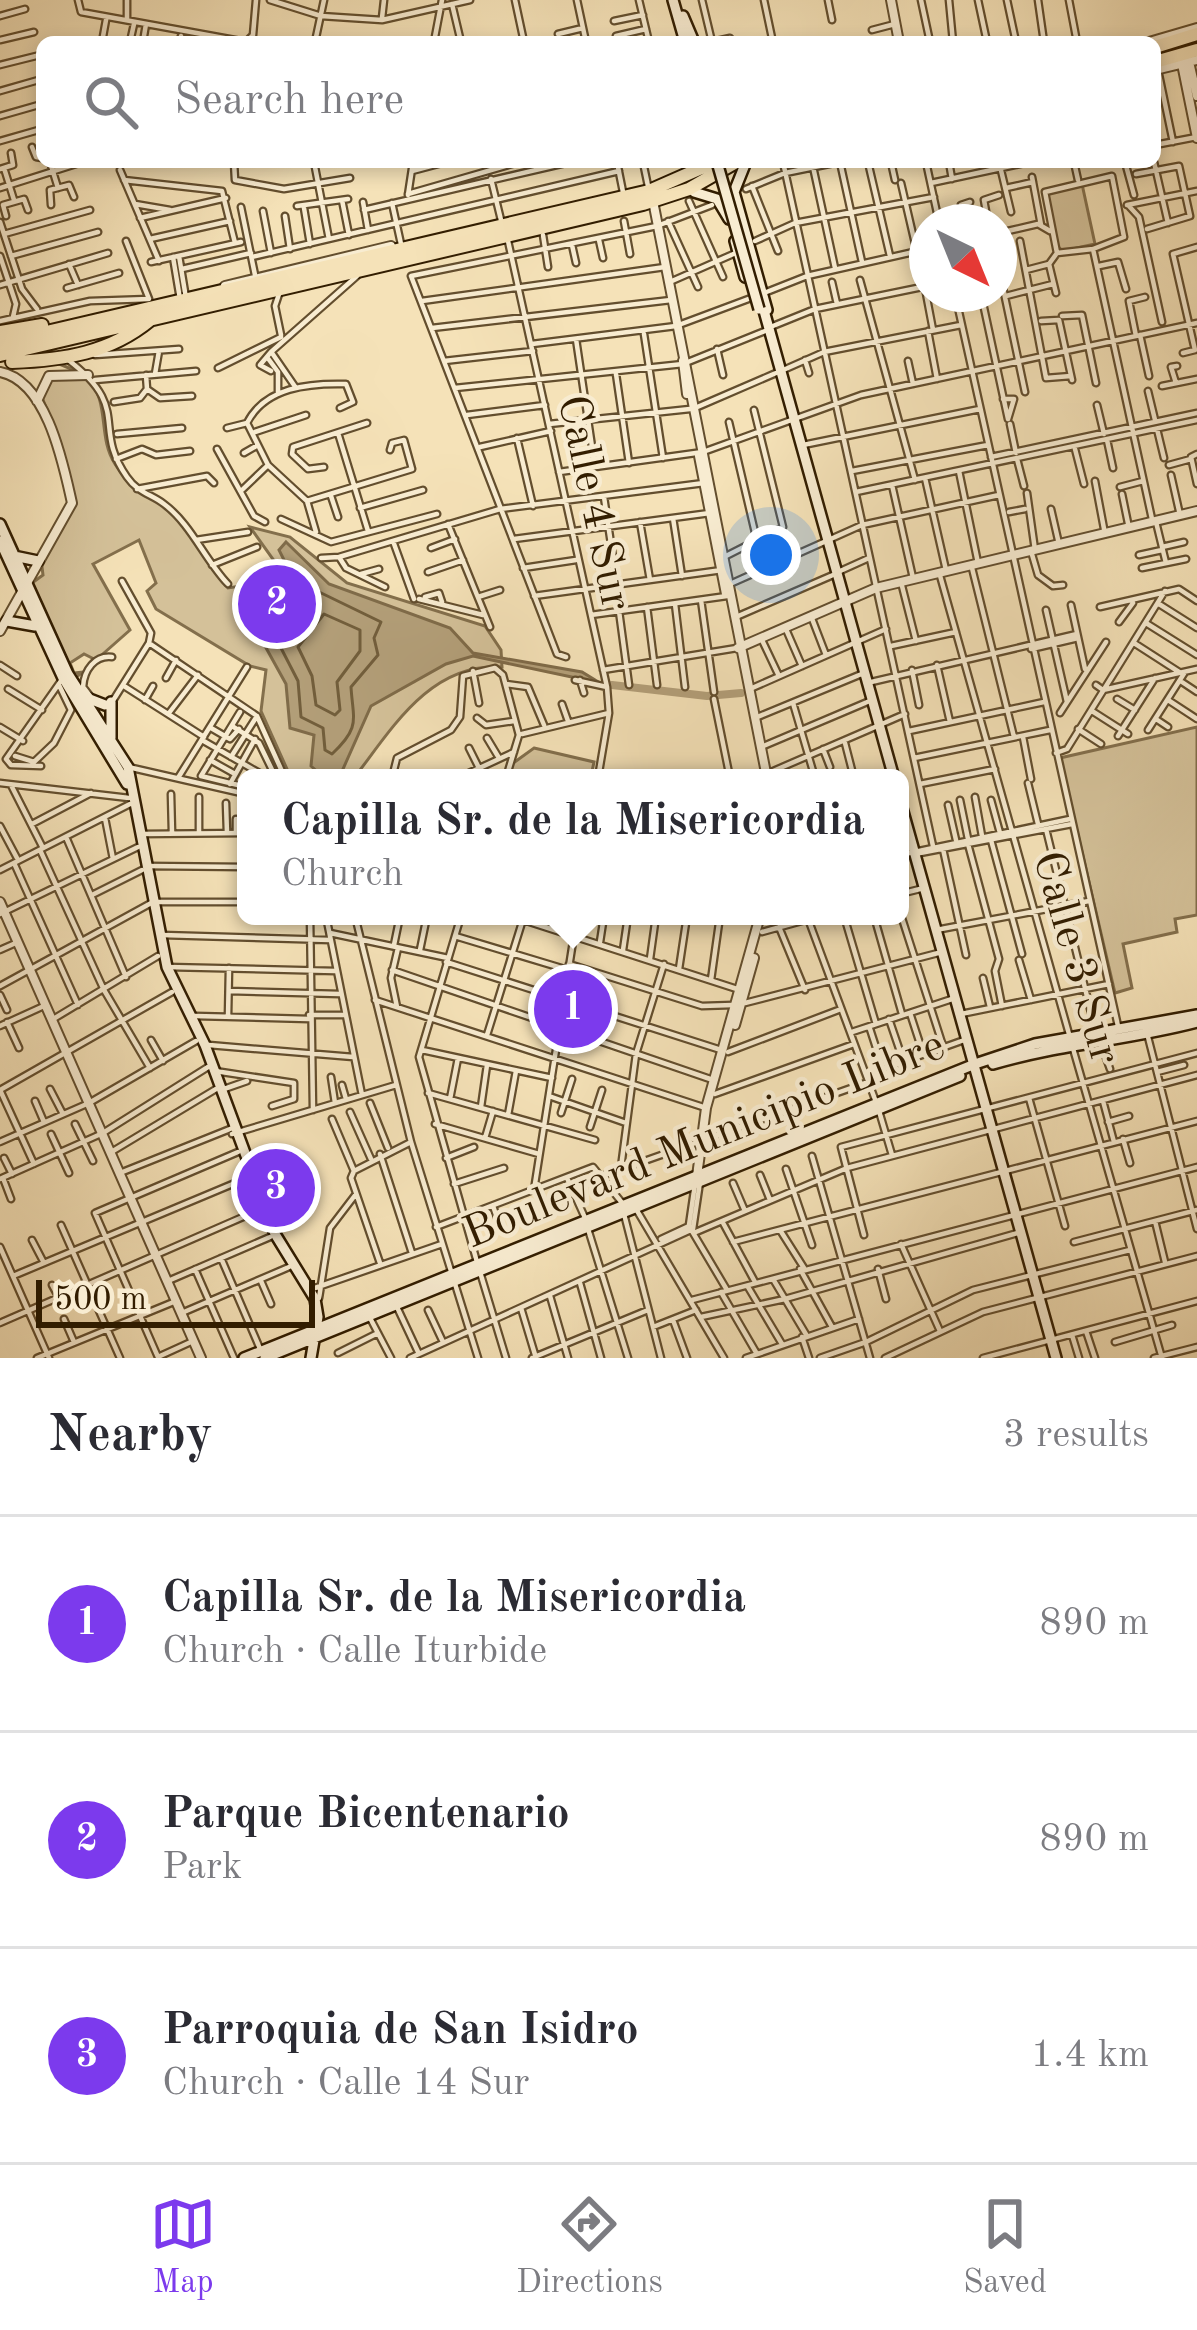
<!DOCTYPE html>
<meta charset="utf-8">
<style>
body{margin:0;font-family:"Old Standard TT",serif;background:#f2f2f3;color:#2b2b33}
.compass{position:absolute;left:909px;top:204px;width:108px;height:108px;border-radius:50%;background:#fff;box-shadow:0 6px 18px #0003;rotate:137deg}
.scale{position:absolute;left:36px;bottom:30px;width:279px;box-sizing:border-box;padding-left:12px;border:6px solid #321d00;border-top:0;font-size:33px;line-height:42px;white-space:nowrap;color:#321d00;-webkit-text-stroke:9px #f8ecd1;paint-order:stroke}
.you{position:absolute;left:771px;top:555px;width:42px;height:42px;margin:-30px;border:9px solid #fff;border-radius:50%;background:#1a73e8;box-shadow:0 0 0 18px #1a73e833}
.badge{display:grid;place-items:center;width:78px;height:78px;border-radius:50%;background:#7c3aed;color:#fff;font-size:39px;font-weight:700}
.pin{position:absolute;translate:-50% -50%;border:6px solid #fff;box-shadow:0 3px 12px #0006}
.popup{position:absolute;left:237px;top:769px;width:672px;height:156px;box-sizing:border-box;display:grid;place-content:center;border-radius:18px;background:#fff;filter:drop-shadow(0 3px 9px #0005);font-size:39px;white-space:nowrap;color:#7c7c81}
.popup b{font-size:45px;color:#2b2b33}
.popup::after{content:'';position:absolute;left:50%;top:100%;margin-left:-24px;border:24px solid transparent;border-top-color:#fff}
.list{margin:0;padding:0;list-style:none}
h2{display:flex;justify-content:space-between;align-items:center;height:156px;margin:0;padding:0 48px;font-size:51px}
h2 small{font-size:39px;font-weight:400;color:#7c7c81}
.list li{display:grid;grid-template-columns:78px 1fr auto;gap:36px;align-items:center;box-sizing:border-box;height:216px;padding:0 48px;border-top:3px solid #e1e1e2}
.list b{display:block;font-size:45px;white-space:nowrap}
.list p{margin:0;font-size:39px;white-space:nowrap;color:#7c7c81}
.list em{font-size:39px;font-style:normal;color:#7c7c81}
.icon{flex:none;width:66px;height:66px;fill:none;stroke:currentColor;stroke-width:2;stroke-linecap:round;stroke-linejoin:round}
.map{position:relative;flex:none;width:1197px;height:1358px;overflow:hidden}
.search{position:absolute;background:#fff;box-shadow:0 6px 18px #0003;left:36px;right:36px;top:36px;height:132px;display:flex;align-items:center;gap:30px;box-sizing:border-box;padding:0 42px;border-radius:18px;color:#7c7c81;font-size:45px}
.sheet{height:804px;background:#fff}
nav{display:flex;justify-content:space-around;align-items:center;box-sizing:border-box;height:168px;border-top:3px solid #e1e1e2;background:#fff;font-size:33px;color:#7c7c81}
nav a{display:grid;justify-items:center;gap:6px}
nav .on{color:#7c3aed}
.map>svg:first-child{display:block}
.green{fill:#d4c199;stroke:#836f4c;stroke-width:3}
.water{fill:#b39f79;stroke:#7f6b49;stroke-width:3}
.lines{fill:none;stroke-linecap:round;stroke-linejoin:round}
.shore{stroke:#725e3c;stroke-width:3}
.stream{stroke:#7f6b49;stroke-width:3}
.river{stroke:#b39f79;stroke-width:8}
.minor-casing{stroke:#634e2e;stroke-width:9}
.tertiary-casing{stroke:#634e2e;stroke-width:12}
.secondary-casing{stroke:#321d00;stroke-width:14}
.trunk-casing{stroke:#321d00;stroke-width:16}
.minor{stroke:#f8ecd1;stroke-width:4.5}
.tertiary{stroke:#f8ecd1;stroke-width:8}
.secondary{stroke:#f8ecd1;stroke-width:9}
.trunk{stroke:#f5e2b8;stroke-width:12}
.secondary-bridge-casing{stroke:#321d00;stroke-width:14;stroke-linecap:butt}
.secondary-bridge{stroke:#f8ecd1;stroke-width:9}
.labels{text-anchor:middle;stroke-width:9;stroke-linejoin:round;paint-order:stroke}
.street-label{font-size:45px;fill:#321d00;stroke:#f8ecd1}
</style>
<div class="map">
<svg width="1197" height="1358" viewBox="0 0 1197 1358">
<rect width="100%" height="100%" fill="#f5e2b8"/>
<filter id="stains"><feTurbulence type="fractalNoise" baseFrequency=".00167" numOctaves="4"/><feColorMatrix values="0 0 0 0 .2 0 0 0 0 .09 0 0 0 0 .02 0 0 0 .5 -.17"/></filter>
<radialGradient id="worn" r=".72"><stop offset=".6" stop-color="#630" stop-opacity="0"/><stop offset="1" stop-color="#630" stop-opacity=".3"/></radialGradient>
<path class="green" d="M1082 184 1095 244 1063 251 1058 247 1047 196 1051 190Z
M87 377C111 403 97 436 115 464 129 487 148 490 165 506 190 527 207 563 228 588L287 579 250 527 290 537 347 583 485 626 501 650 502 667C430 662 391 730 354 778H291L261 711 266 670 250 666 156 609 147 591 156 583 139 540 93 564 130 630 96 660 84 654 70 663 74 673 83 672 75 678 32 583 43 575 41 559 76 504 60 441 41 395 50 379Z
M1197 727V915L1175 919 1177 932 1123 944 1132 988 1115 993 1060 758Z
M534 748 594 762 591 776 508 778 512 764Z"/>
<path class="water" d="M286 542 329 584 450 628 473 653 582 672 600 683 473 656 446 664 371 706 339 778 321 775 311 766 314 735 290 728 286 684 265 646 269 631 290 616 295 604 292 576 279 550Z"/>
<g class="lines">
<path class="shore" d="M313 589 381 622 374 638 378 655 351 687C353 720 361 727 332 754L325 750 323 728 301 717 298 681 281 648 284 637 304 616Z
M324 614 360 630V651L337 682 340 710 335 715 316 705 312 676 298 647Z"/>
<path class="stream" d="M57 363 76 371
M611 685 705 696 741 693"/>
<path class="river" d="M612 685 707 696 741 693"/>
<g class="minor-casing">
<path id="minor" d="M78 0 81 12 246 42
M127 0V18
M270 0 321 16 382 20 470 0
M515 0 524 42
M577 0 586 42
M639 0 649 42
M702 0 712 42
M764 0 772 38
M828 0 832 20
M921 0 930 42
M949 0 953 42
M978 0 987 42
M1007 0 1016 42
M1038 0 1044 42
M1069 0 1077 42
M452 4 461 42
M0 16 25 9
M382 18 384 0
M614 21 643 15
M872 30 895 24
M558 34 583 28
M616 36 646 29
M0 40 34 32
M102 42 106 20
M130 42 134 24
M143 42 146 24
M180 42 181 36
M246 42 253 35 256 0
M315 42 324 0
M434 42 442 0
M712 42 730 38
M0 65 40 55
M1158 70 1173 142
M0 91 42 79
M0 116 42 104
M0 141 42 129
M1155 145 1197 137
M32 147 36 157 42 158
M50 162 58 188
M234 162 235 180 284 189 350 178
M270 162H316
M314 162 329 239
M617 162 623 192
M643 162 648 186
M783 162 933 846
M812 162 835 268
M840 162 862 262
M868 162 890 256
M891 162 895 180
M926 162 939 222
M949 162 952 179
M999 162 1011 212
M1074 162 1078 180
M1125 162 1134 195
M1154 162 1168 223
M4 168 14 200
M0 169 13 165 11 153
M120 170 159 261
M412 171 446 162
M1136 174 1179 166 1190 216 1147 229
M1032 177 1041 225
M491 179 501 220
M124 180 222 191 235 243
M901 183 917 252
M931 183 1029 162
M752 186 778 251
M0 188 76 164
M1006 188 1033 182
M746 189 785 173 839 162
M408 194 519 162
M408 195 413 162
M342 200 349 235
M689 201 723 277
M363 202 368 230
M392 203 401 244
M135 204 170 210
M51 205 50 190 69 185 74 197
M1127 205 1197 191
M1128 205 1139 217 1162 322
M297 206 348 199
M241 207 255 275
M304 208 310 244
M364 210 570 162
M263 211 271 253
M6 216 3 205 24 199 28 210
M285 216 290 249
M140 218 226 198
M624 221 630 254
M668 221 698 287
M0 222 22 289 37 309
M964 222 961 205 970 202
M988 222 984 200 999 195
M999 233 1038 224 1050 231
M4 234 90 210
M543 235 548 267
M150 239 230 221
M599 240 603 258
M508 241 607 687 609 713 598 778
M755 241 795 223 934 197
M1020 241 1046 378 1071 376
M572 245 576 263
M1093 249 1152 519
M0 256 16 304 13 317
M11 256 98 232
M179 256 186 298
M173 257 180 299
M252 257 619 171
M151 262 241 242
M69 264 78 285
M1099 266 1118 262 1126 289
M921 267 933 330
M182 269 251 253
M999 269 1025 392
M1026 270 1049 264
M860 280 915 480
M672 281 738 252
M832 282 837 304
M0 285 108 253
M67 288 119 273
M764 293 807 276 927 249
M1056 293 1049 264 1057 253 1045 192 1112 176 1124 237 1093 249 1057 253
M279 294 275 306 281 335
M955 294 1118 1026
M981 294 1008 419
M1006 296 1053 284
M422 301 665 267
M961 307 983 301 985 294
M1062 316 1082 315 1096 383
M0 321 90 301 149 299 126 241
M1041 321 1059 320 1072 380
M432 328 671 300
M768 328 815 309 927 286
M928 331 937 379
M644 334 663 458
M1140 335 1149 376
M1136 336 1129 301 1145 297
M576 339 595 467
M532 344 676 326 751 298
M717 349 723 375
M272 353 296 388
M1183 353 1195 350 1173 254 1197 247
M95 355 179 349
M267 357 278 372V394
M67 359C133 409 91 426 127 477 138 493 151 494 164 504 191 524 205 560 228 584
M805 360 809 373
M444 361 533 351
M908 361 913 384
M218 368 281 337
M271 371 260 365 271 352 357 276
M781 371 824 352 961 325
M155 374 159 351
M616 374 629 463
M95 380 196 371
M1176 383 1171 367 1177 366
M1162 386 1197 379
M455 388 683 364 765 331
M147 389 160 398 192 396
M1148 391 1155 420
M1003 399H1014L1008 419
M114 402 140 398 147 389 146 375
M1097 405 1104 434
M695 408 776 373
M467 415 545 405
M729 422 757 541
M247 423C265 387 309 383 346 384L353 402 340 408
M247 423 268 465 307 501 316 532
M549 424 690 409
M1010 424 1016 453
M227 428 247 423
M1157 429 1164 458
M255 432 306 415
M338 433 368 531
M117 434 182 428
M517 438 533 506
M1107 440 1113 468
M803 445 980 409
M480 447 551 431
M217 449 254 516 265 522
M1075 449 1084 484
M244 453 258 445
M1197 454 1191 457 1197 484
M991 457 1197 413
M116 459 142 449 156 455 190 451
M1017 459 1024 486
M1169 465 1191 459
M324 467 308 469 292 454 293 447 367 423
M852 471 988 445
M959 471 978 563
M559 472 703 452 861 395 1197 323
M1171 475 1180 515
M925 478 946 570
M1095 481 1105 534
M892 485 913 578
M1120 487 1143 481
M137 489 207 476 214 483
M242 490 268 465
M856 492 1197 420
M1027 493 1035 550
M1122 494 1129 528
M331 496 338 517
M604 497 617 584
M307 501 412 469 404 440 392 443 390 450
M360 508 423 490
M1051 509 1059 544
M1009 512 1025 509
M673 518 682 576
M281 519 331 542 437 514
M640 522 650 580
M1156 522 1166 563
M448 524 490 627
M514 539 710 513
M196 540 248 532
M393 541 414 599
M1162 547 1184 542
M431 548 455 539
M1031 551 1038 575 1053 586 1063 585
M1139 555 1162 550
M339 557 346 568 385 587
M724 557 783 527 754 410
M321 558 339 557 500 509 704 483
M212 565 257 547
M523 568 576 560
M972 568 1014 737
M1142 568 1186 559
M428 572 463 560
M838 572 869 558
M939 572 1069 1034
M361 574 379 569
M122 581 151 633 149 643
M901 582 916 641
M730 584 862 525 999 495
M534 596 722 570
M425 597 439 593 442 602
M478 597 500 590
M419 599 483 615
M701 600 714 692
M675 604 685 687
M1159 604 1197 628
M1071 605 1085 669
M647 607 657 685
M1100 607 1179 589 1197 601
M1046 610 1067 702
M619 611 629 685
M591 615 727 596
M811 616 826 655
M736 617 833 575
M1119 622 1133 603
M1146 623 1197 655
M785 627 802 666
M761 638 779 676
M149 643 257 716 285 778
M1134 643 1179 672
M891 646 956 632
M1031 649 1078 638
M566 657 557 654 411 276 657 226 712 205
M0 665 17 676
M937 665 950 722
M603 670 737 648
M912 670 919 705
M473 671 479 703
M166 678 176 660
M575 680 607 687
M580 680 584 693
M1182 682 1197 692
M867 683 1077 634
M506 684 528 687 544 725
M1096 685 1103 690 1197 669
M124 686 204 737
M8 689 42 710
M750 689 886 629
M90 696 83 687C84 670 95 655 112 657
M114 699 149 643
M714 699 730 778
M1117 699 1135 710
M145 700 153 686
M1168 700 1197 719
M793 703 815 778
M562 704 568 721
M1092 711 1128 734
M240 712 201 776 246 787
M169 713 198 675
M1060 713 1106 642
M477 718 486 725 514 721
M755 718 864 673
M1156 719 1168 727
M232 726 259 743 276 778
M0 727 23 741
M211 728 230 739 239 729
M1078 729 1101 744
M1148 730 1185 672
M909 731 1044 702
M522 734 609 713
M1118 736 1155 678
M1023 737 1031 779
M487 738 499 758
M202 740 268 778
M845 743 854 778
M761 747 872 700
M469 748 479 768
M823 749 830 767
M1056 753 1067 749 1165 591
M15 756 34 762 54 743 71 710 59 685
M231 757 257 716
M914 758 1050 730
M210 760 235 774
M41 766 11 765 6 759 63 678
M128 767 246 794
M178 778 247 667
M392 778 397 758 451 730 460 717 463 676 495 668 503 675 519 735
M458 778 514 752
M506 778 519 735
M757 778 905 714
M0 783 129 798
M1028 783 1038 824
M230 784 255 739
M920 784 995 769
M11 785 43 848
M171 794 172 833
M199 797V833
M975 797 982 836
M960 800 968 839
M991 800 1000 833
M226 803 227 833
M948 805 956 840
M105 818 113 859
M32 824 91 793
M0 826 17 858
M1046 829 1096 1033
M236 833V819
M141 834 246 833
M66 837 126 977
M991 840 1022 954
M968 844 999 959 995 971 1002 1006
M943 849 966 955
M40 850 104 990 150 1068
M915 854 1072 824
M900 855 1070 819
M14 863 78 1005
M146 866 246 867
M0 870 130 804
M94 894 142 870
M900 894 924 888
M900 912 943 1046
M0 914 138 847
M310 916 313 1110
M326 916 362 1095
M355 916 411 1142 478 1358
M461 916 419 1057 477 1262
M511 916 740 990
M807 916 876 1102
M844 916 876 1024
M874 916 902 1014
M779 927 805 990
M936 930 1089 901
M762 932 820 916
M330 933 448 958
M162 935 330 940
M455 936 568 970
M600 942 604 916
M394 945 400 916
M0 950 18 942
M420 950 427 916
M623 950 628 916
M650 959 656 916
M1019 960 1031 1000
M446 962 721 1050
M569 964 702 1006 733 1005
M167 967 335 971
M679 969 687 916
M392 970 713 1080
M983 978 990 1007
M711 980 720 916
M0 986 153 902H246
M229 991 340 994
M0 995 7 1010
M375 1000 706 1108
M745 1003 942 952
M397 1007 391 978 398 948
M910 1013 923 1053
M961 1014 1109 984
M309 1015H345
M195 1016 309 1019
M228 1017 229 968
M55 1018 158 956
M889 1019 903 1060
M7 1022 19 1048
M0 1026 46 1005
M870 1029 883 1069
M852 1032 955 998
M487 1035 524 916
M1148 1037 1197 1229
M151 1040 163 1061
M1100 1041 1110 1069
M209 1045 353 1057
M1072 1045 1162 1358
M422 1050 552 1078
M728 1052 841 1009
M215 1071 294 1083V1099L272 1106
M1157 1072 1184 1065
M866 1075 967 1039
M331 1077 335 1103
M342 1085 346 1099
M50 1089 63 1114
M224 1089 247 1081
M428 1093 595 1140
M715 1094 854 1044
M549 1096 626 1123
M1029 1098 1065 1226
M450 1099 458 1058
M35 1101 44 1122
M1103 1101 1114 1142
M370 1103 388 1148
M481 1107 487 1065
M879 1111 892 1155
M350 1112 371 1159
M561 1113 572 1079
M508 1115 516 1071
M332 1119 354 1171 351 1178 380 1263
M1108 1122 1129 1116
M75 1124 93 1161
M435 1124 539 1154
M590 1127 602 1090
M51 1134 69 1173
M232 1134 396 1085
M485 1138 493 1111
M1123 1139 1130 1163
M0 1142 89 1103 196 1041
M113 1151 216 1089
M380 1154 412 1253
M812 1156 870 1358
M4 1158 12 1174
M446 1158 474 1147
M34 1164 0 1090 172 992
M621 1167 636 1054 664 964
M786 1169 812 1245
M354 1171 411 1142
M120 1173 235 1127
M760 1175 770 1200
M599 1177 868 1082
M3 1178 11 1199
M567 1178 586 1220
M0 1179 103 1133 208 1067
M733 1183 745 1211
M454 1184 504 1168
M534 1190 577 916
M493 1206 500 1226
M636 1209 724 1358
M624 1214 661 1358
M722 1221 755 1282
M1155 1221 1165 1262
M61 1225 120 1358
M689 1225 695 1184
M689 1226 727 1290
M436 1227 593 1167 623 1204
M588 1229 628 1358
M780 1230 804 1268
M696 1232 847 1168 1197 1075
M864 1235 841 1147 1197 1053
M661 1239 689 1226
M32 1240 44 1263
M733 1242 1197 1121
M1074 1242 1197 1210
M901 1244 940 1331
M0 1247 49 1358
M221 1258 261 1351
M195 1269 234 1358
M800 1269 832 1327
M878 1269 886 1299
M480 1272 506 1358
M13 1276 247 1178
M773 1279 807 1336
M168 1281 270 1237
M261 1281 271 1304
M580 1283 601 1358
M52 1285 58 1296
M748 1287 782 1344
M312 1289 442 1244
M721 1292 757 1354
M550 1296 568 1358
M319 1298 330 1228 356 1194
M692 1300 1197 1167
M396 1305 419 1354
M521 1308 536 1358
M428 1310 443 1342
M184 1312 289 1267
M369 1316 391 1358
M701 1317 785 1299 1021 1232
M64 1319 74 1342
M673 1320 687 1358
M0 1323 259 1210
M653 1327 696 1310
M1086 1331 1095 1358
M1072 1335 1079 1358
M802 1337 809 1358
M1115 1342 1172 1325
M338 1353 378 1333
M160 1356 193 1341
M158 1357 95 1213 238 1152
M37 1358 176 1301
M410 1358 693 1229 700 1182
M532 1358 648 1310
M746 1358 859 1319
M820 1358 866 1342 973 1290 1130 1250
M885 1358 983 1312 1197 1256
M983 1358 1197 1301
M1154 1358 1197 1347"/>
</g>
<g class="tertiary-casing">
<path id="tertiary" d="M891 0 899 42
M1149 42 1197 28
M1189 62 1197 96
M1182 64 1197 138
M1155 70 1197 60
M653 201 767 778
M225 286 391 246
M683 361 687 394
M0 372C47 381 63 463 72 503L0 631
M37 401 49 376 88 375
M699 456 726 594
M738 648 876 588 1197 511
M0 902 201 1358
M735 1025 754 958
M697 1176 706 1108 760 916"/>
</g>
<g class="secondary-casing">
<path id="secondary" d="M673 0 685 42
M683 16 694 42
M746 162 734 192 767 310
M694 192 717 199 729 219
M735 241 745 277
M763 307 894 778
M0 524 68 674 128 767 167 967 205 1045 275 1234 315 1299 318 1317 311 1358
M0 541 63 678 127 784
M14 556 38 561
M7 621 35 626
M82 696 105 705
M111 738V702
M900 801 1056 1358
M993 1064C1060 1044 1129 1040 1197 1022
M244 1358 975 1064 1035 1044 1197 1015
M265 1358 960 1076"/>
</g>
<g class="trunk-casing">
<path id="trunk" d="M1155 47 1197 34
M1155 62 1197 50
M0 332 42 325
M0 343 649 191 715 162
M0 355 643 204 689 189 736 162
M12 362C64 360 110 353 150 320"/>
</g>
<use href="#minor" class="minor"/>
<use href="#tertiary" class="tertiary"/>
<use href="#secondary" class="secondary"/>
<use href="#trunk" class="trunk"/>
<g class="secondary-bridge-casing">
<path id="secondary-bridge" d="M717 162 759 309"/>
</g>
<use href="#secondary-bridge" class="secondary-bridge"/>
</g>
<g class="labels">
<g class="street-label">
<text transform="translate(597 502) rotate(78)" y="16">Calle 4 Sur</text>
<text transform="translate(1079 957) rotate(74)" y="16">Calle 3 Sur</text>
<text transform="translate(703 1137) rotate(-22)" y="16">Boulevard Municipio Libre</text>
</g>
</g>
<rect width="100%" height="100%" filter="url(#stains)"/>
<rect width="100%" height="100%" fill="url(#worn)"/>
</svg>
<svg class="compass" viewBox="-18 -18 36 36"><path d="M0-13l5 13h-10z" fill="#e53935"/><path d="M0 13l5-13h-10z" fill="#7c7c81"/></svg>
<div class="scale">500 m</div>
<div class="you"></div>
<div class="pin badge" style="left:573px;top:1009px">1</div>
<div class="popup"><b>Capilla Sr. de la Misericordia</b>Church</div>
<div class="pin badge" style="left:277px;top:604px">2</div>
<div class="pin badge" style="left:276px;top:1188px">3</div>
<div class="search"><svg class="icon" aria-label="search" viewBox="0 0 24 24"><circle cx="10" cy="10" r="6"/><path d="M15 15l6 6"/></svg>Search here</div>
</div>
<section class="sheet">
<h2>Nearby<small>3 results</small></h2>
<ul class="list">
<li><span class="badge">1</span><div><b>Capilla Sr. de la Misericordia</b><p>Church · Calle Iturbide</p></div><em>890 m</em></li>
<li><span class="badge">2</span><div><b>Parque Bicentenario</b><p>Park</p></div><em>890 m</em></li>
<li><span class="badge">3</span><div><b>Parroquia de San Isidro</b><p>Church · Calle 14 Sur</p></div><em>1.4 km</em></li>
</ul>
</section>
<nav>
<a class="on"><svg class="icon" aria-label="map" viewBox="0 0 24 24"><path d="M3 6l6-2 6 2 6-2v14l-6 2-6-2-6 2zM9 4v14M15 6v14"/></svg>Map</a>
<a><svg class="icon" aria-label="directions" viewBox="0 0 24 24"><path d="M12 3l9 9-9 9-9-9zM9 14v-3h6M13 9l2 2-2 2"/></svg>Directions</a>
<a><svg class="icon" aria-label="saved" viewBox="0 0 24 24"><path d="M7 4h10v16l-5-4-5 4z"/></svg>Saved</a>
</nav>
